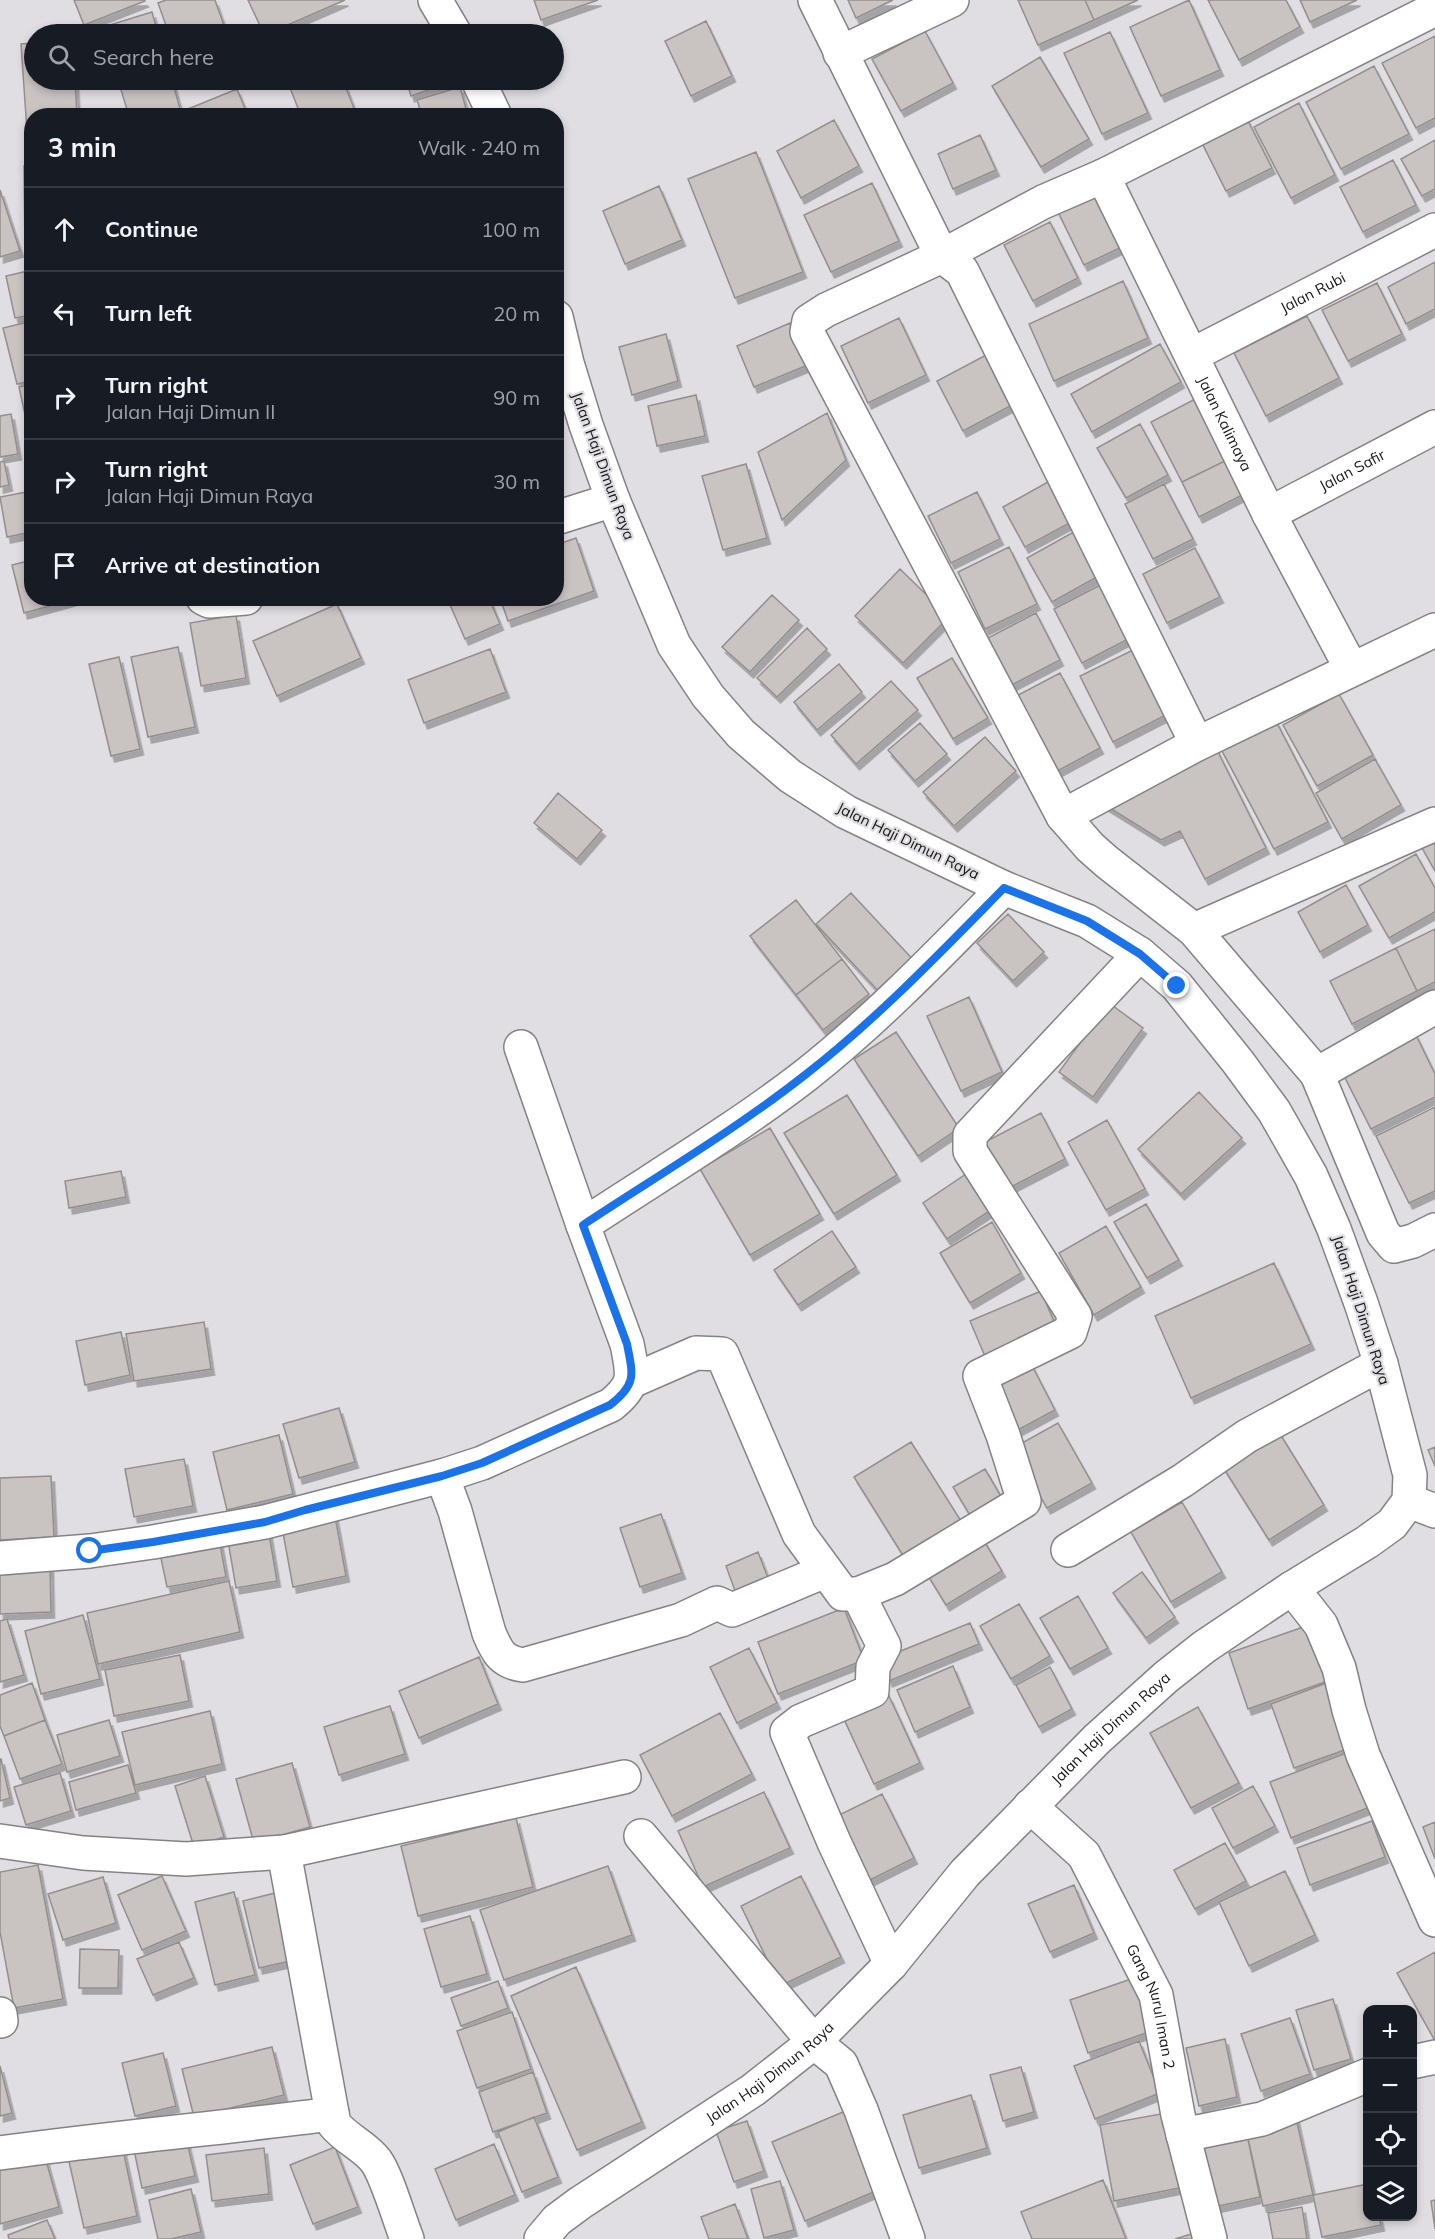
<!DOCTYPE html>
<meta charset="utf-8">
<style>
body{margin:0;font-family:Mulish,sans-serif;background:#20242c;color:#f1f3f6}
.controls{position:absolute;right:18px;bottom:18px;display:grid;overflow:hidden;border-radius:12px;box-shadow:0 3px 9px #0003}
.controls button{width:54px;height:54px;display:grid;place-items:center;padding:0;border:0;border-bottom:2px solid #363941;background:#171b24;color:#f1f3f6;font:30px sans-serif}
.stop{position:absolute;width:18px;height:18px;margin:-14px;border:4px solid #1a73e8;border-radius:50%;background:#fff}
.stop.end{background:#1a73e8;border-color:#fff;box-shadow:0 2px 6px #0008}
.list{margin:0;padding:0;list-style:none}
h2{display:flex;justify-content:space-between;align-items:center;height:78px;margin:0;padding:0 24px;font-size:26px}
h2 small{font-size:20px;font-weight:400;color:#9ea1a6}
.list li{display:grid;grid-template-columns:39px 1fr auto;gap:18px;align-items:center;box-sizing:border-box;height:84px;padding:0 24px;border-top:2px solid #363941}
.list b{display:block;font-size:22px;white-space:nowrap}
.list p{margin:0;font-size:20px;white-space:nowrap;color:#9ea1a6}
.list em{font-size:20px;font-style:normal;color:#9ea1a6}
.icon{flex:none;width:33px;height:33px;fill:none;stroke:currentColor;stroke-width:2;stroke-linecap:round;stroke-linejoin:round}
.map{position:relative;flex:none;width:1435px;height:2239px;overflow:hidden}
.search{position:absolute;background:#171b24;box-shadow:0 3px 9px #0003;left:24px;top:24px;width:540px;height:66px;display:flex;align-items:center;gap:15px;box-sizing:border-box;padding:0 21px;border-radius:33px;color:#9ea1a6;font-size:22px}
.panel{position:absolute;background:#171b24;box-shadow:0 3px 9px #0003;left:24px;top:108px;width:540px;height:498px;border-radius:24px}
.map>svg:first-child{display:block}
.building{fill:#c9c3c2;stroke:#948e8d;stroke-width:1.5;filter:url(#shadow)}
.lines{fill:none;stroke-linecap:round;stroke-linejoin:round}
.minor-casing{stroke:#848286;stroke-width:36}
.minor{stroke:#fff;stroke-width:33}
.route{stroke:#1a73e8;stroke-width:8}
.labels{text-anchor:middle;stroke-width:4.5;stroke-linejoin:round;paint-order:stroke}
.street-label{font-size:15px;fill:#171618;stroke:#e0dee3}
</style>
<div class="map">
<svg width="1435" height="2239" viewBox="0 0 1435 2239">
<defs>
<filter id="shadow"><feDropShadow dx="3.5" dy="6" stdDeviation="0" flood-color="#0004"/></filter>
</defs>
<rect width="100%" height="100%" fill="#e0dee3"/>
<path class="building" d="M74 0H144L145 1 84 25Z
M166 0H215L227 34H169L158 3Z
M248 0H345L267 34H264Z
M534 0H598L541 20Z
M848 0H893L856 18Z
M1018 0H1085L1094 20 1038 45Z
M1085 0H1138L1094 20Z
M1189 0 1220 70 1161 96 1130 27Z
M1208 0H1286L1300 27 1239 60Z
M1300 0H1357L1310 22Z
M152 12 158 34H105L103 27Z
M706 21 732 76 691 96 665 41Z
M925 31 953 83 901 111 872 59Z
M1110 32 1148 113 1102 134 1064 53Z
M1435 36V118L1416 128 1382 63Z
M34 43V80H75L77 116H32V131H27L21 44Z
M1040 57 1089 139 1041 167 992 86Z
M1374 66 1409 134 1341 169 1306 102Z
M118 80H172L182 116H129Z
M287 80H343L357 116H301Z
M406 80H448L449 83 411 96Z
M460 87 468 116H422L417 100Z
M237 89 248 116H191L188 109Z
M1299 103 1335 175 1291 198 1254 127Z
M1244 113 1272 168 1226 191 1199 137Z
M834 120 859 166 801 198 777 151Z
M980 135 996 170 953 189 938 154Z
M1435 140V189L1422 196 1401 159Z
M756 152 803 272 735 298 688 179Z
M1393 160 1416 205 1363 232 1340 187Z
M32 165V247H25L24 166Z
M872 183 899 241 831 272 804 215Z
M659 186 682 240 625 264 603 211Z
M0 190 20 251 0 257Z
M1101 190 1128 244 1084 265 1058 212Z
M1050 222 1078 278 1033 301 1004 245Z
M1435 262V309L1406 324 1388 287Z
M32 270V315L15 318 6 276Z
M1123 281 1148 338 1054 381 1029 324Z
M1377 283 1402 334 1348 361 1322 310Z
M1307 316 1339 378 1266 416 1234 353Z
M899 318 926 375 868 403 841 346Z
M32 321V381L17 384 3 328Z
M790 323 808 365 754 387 737 346Z
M666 334 678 381 632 395 619 347Z
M1160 344 1181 382 1092 432 1071 394Z
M988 354 1014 404 963 431 937 381Z
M32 384V447L19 387Z
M696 395 705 436 657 446 648 406Z
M1199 397 1231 458 1182 482 1151 422Z
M827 413 846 460 782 520 758 452Z
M11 414 18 454 0 457V416Z
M1140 424 1168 475 1126 498 1097 448Z
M1231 458 1248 492 1199 517 1182 482Z
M4 461 9 485 0 487V462Z
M746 464 767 538 723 550 702 476Z
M1055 478 1077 519 1025 547 1003 507Z
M1164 484 1193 539 1153 559 1125 504Z
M32 491V532L7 537 0 497Z
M977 492 1000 539 951 563 928 516Z
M1079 529 1104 573 1052 602 1027 558Z
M576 538 594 591 508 621 500 598H556V545Z
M1009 547 1037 604 985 629 958 572Z
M1195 548 1220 597 1167 623 1143 574Z
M32 560V598H79L24 613 12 565Z
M900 569 949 617 903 663 855 616Z
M1106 582 1134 636 1082 663 1054 609Z
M772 595 799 620 750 672 722 647Z
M447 598H489L500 624 465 639Z
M337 604 361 658 277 696 253 641Z
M1036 613 1060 660 1008 687 984 640Z
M236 615 246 678 201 686 190 623Z
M807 628 827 649 777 697 757 678Z
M178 647 195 727 148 737 131 657Z
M490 649 506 692 424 723 408 680Z
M1135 649 1168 714 1113 742 1080 676Z
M119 657 140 749 111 756 89 664Z
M952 658 988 718 953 739 917 678Z
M839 664 862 692 817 730 794 702Z
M1060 673 1100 748 1050 775 1009 700Z
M891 681 918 710 856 764 831 735Z
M1339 694 1373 755 1317 786 1283 725Z
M1276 721 1328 822 1274 849 1221 749Z
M920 723 947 754 915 781 888 750Z
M985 737 1016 771 954 826 923 792Z
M1216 748 1266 848 1205 879 1180 831 1161 840 1105 805Z
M1375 759 1401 805 1342 839 1316 793Z
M558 793 602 830 577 859 534 823Z
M1435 838V871L1421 846Z
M1416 854 1435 888V912L1389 938 1359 886Z
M1346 885 1368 925 1320 952 1298 912Z
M851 893 918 965 884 997 816 924Z
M796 900 842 959 796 995 750 936Z
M1008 914 1044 952 1013 981 977 943Z
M1435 929V982L1417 991 1396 948Z
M1396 948 1417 991 1352 1024 1330 981Z
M842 959 869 994 823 1030 796 995Z
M969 997 1002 1072 961 1091 927 1016Z
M1109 1003 1143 1028 1093 1097 1059 1072Z
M896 1032 959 1128 918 1156 854 1059Z
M1415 1033 1435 1074V1097L1371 1129 1341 1070Z
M1199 1092 1242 1138 1181 1194 1138 1149Z
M847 1095 897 1175 834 1214 784 1133Z
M1435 1107V1191L1409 1203 1376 1136Z
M1041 1113 1065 1159 1007 1189 983 1143Z
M1107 1120 1145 1189 1106 1210 1068 1142Z
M770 1128 820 1214 750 1255 700 1169Z
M121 1171 126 1197 69 1208 65 1181Z
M969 1172 994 1208 947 1239 923 1203Z
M1146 1204 1179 1260 1147 1278 1114 1222Z
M992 1222 1021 1273 970 1303 940 1253Z
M1106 1226 1141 1287 1094 1315 1059 1253Z
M832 1231 856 1267 798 1305 774 1270Z
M1274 1263 1311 1344 1191 1398 1155 1316Z
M1041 1291 1058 1331 987 1361 970 1321Z
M204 1322 211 1369 134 1381 126 1334Z
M121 1332 130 1375 85 1385 76 1341Z
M1027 1356 1055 1410 1014 1432 985 1378Z
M339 1408 355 1462 299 1478 283 1424Z
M1058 1423 1092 1483 1047 1508 1013 1448Z
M1277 1429 1324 1505 1269 1540 1221 1464Z
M279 1435 293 1494 227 1510 213 1452Z
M911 1442 966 1529 909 1565 854 1477Z
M1435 1447V1466L1428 1450Z
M184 1459 193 1506 134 1517 125 1469Z
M985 1469 1002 1498 971 1517 953 1487Z
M51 1476 54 1537 0 1540V1478Z
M1182 1502 1222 1572 1171 1602 1131 1532Z
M334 1511 346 1576 293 1587 281 1522Z
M661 1514 682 1573 640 1587 620 1528Z
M268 1528 277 1581 236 1588 227 1535Z
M218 1533 226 1577 167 1587 158 1544Z
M980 1534 1002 1571 946 1605 924 1569Z
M758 1552 771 1586 738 1599 726 1566Z
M50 1564 51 1612 0 1614V1565Z
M1142 1572 1175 1617 1146 1638 1113 1593Z
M229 1581 240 1632 98 1664 87 1613Z
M1078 1596 1108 1648 1070 1669 1040 1618Z
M1019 1604 1050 1656 1011 1679 980 1626Z
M844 1608 864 1660 778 1694 758 1642Z
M83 1615 100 1679 41 1694 25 1631Z
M7 1619 24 1675 0 1682V1621Z
M970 1623 979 1644 889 1681 881 1659Z
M1309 1625 1328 1681 1248 1709 1229 1653Z
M749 1648 777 1703 737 1723 710 1667Z
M180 1655 189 1701 114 1716 105 1670Z
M479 1657 498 1704 419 1738 399 1691Z
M953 1666 970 1707 915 1732 897 1690Z
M1050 1667 1072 1709 1039 1727 1016 1685Z
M1329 1682 1353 1747 1294 1768 1271 1704Z
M32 1683 45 1720 4 1736 0 1726V1695Z
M889 1696 920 1763 874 1784 843 1717Z
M390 1706 405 1754 339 1775 324 1727Z
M1198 1707 1239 1783 1191 1808 1150 1733Z
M210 1711 222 1764 135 1785 122 1732Z
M720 1713 752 1774 672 1816 640 1755Z
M45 1720 62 1764 20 1779 4 1736Z
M109 1720 120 1756 67 1772 57 1735Z
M1349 1752 1370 1807 1291 1838 1270 1782Z
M1 1759 10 1798 0 1801V1759Z
M292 1763 310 1827 254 1843 236 1779Z
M128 1765 136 1793 76 1810 69 1782Z
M60 1773 71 1811 26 1825 14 1787Z
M205 1776 224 1837 194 1847 175 1786Z
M1253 1786 1275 1826 1233 1848 1212 1808Z
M764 1792 790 1848 703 1887 678 1831Z
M882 1794 914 1858 866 1882 833 1818Z
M516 1818 533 1887 418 1916 401 1846Z
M1372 1821 1385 1857 1310 1885 1297 1848Z
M1435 1822V1859L1423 1827Z
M1225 1843 1246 1881 1195 1909 1174 1870Z
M38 1865 63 1999 14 2008 0 1932V1872Z
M608 1866 632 1935 504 1980 480 1910Z
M1285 1871 1315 1935 1249 1966 1219 1902Z
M162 1876 186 1931 142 1950 118 1895Z
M801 1876 841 1957 780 1986 741 1906Z
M103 1877 116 1923 63 1940 48 1894Z
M1074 1885 1094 1933 1050 1952 1028 1904Z
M283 1891 299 1959 259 1968 243 1901Z
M234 1892 255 1975 215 1985 195 1902Z
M470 1916 487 1974 441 1987 424 1929Z
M179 1942 194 1978 153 1995 137 1959Z
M80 1949 119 1950 118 1988H79Z
M1435 1952V2039H1434L1397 1973Z
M576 1967 642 2122 577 2150 511 1996Z
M1137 1977 1155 2030 1088 2053 1070 2000Z
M498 1981 508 2008 461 2026 451 1998Z
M1333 1999 1351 2059 1314 2070 1296 2010Z
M512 2012 531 2069 477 2088 457 2031Z
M1290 2018 1310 2074 1261 2091 1241 2034Z
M1225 2039 1237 2097 1199 2106 1186 2048Z
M1139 2041 1160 2093 1095 2119 1074 2066Z
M272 2047 284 2095 194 2117 182 2069Z
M163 2053 176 2106 135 2116 122 2063Z
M0 2066 12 2113 0 2116Z
M1021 2067 1034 2112 1003 2121 990 2075Z
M533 2072 547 2113 493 2132 479 2092Z
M971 2095 987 2148 919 2168 903 2115Z
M850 2109 883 2188 805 2221 772 2142Z
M1166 2113 1179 2188 1114 2201 1100 2125Z
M1295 2113 1313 2195 1263 2206 1245 2125Z
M534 2117 558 2177 522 2192 498 2132Z
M747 2121 764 2171 734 2182 716 2131Z
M1245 2125 1260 2197 1214 2207 1200 2134Z
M186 2138 195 2176 142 2188 134 2150Z
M494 2144 515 2195 456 2220 435 2169Z
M122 2145 137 2216 84 2228 68 2157Z
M335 2147 358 2207 313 2224 290 2165Z
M264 2148 269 2194 212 2201 206 2155Z
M44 2153 59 2207 0 2224V2166Z
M1103 2180 1126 2239H1032L1021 2212Z
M780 2181 794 2230 764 2238 751 2189Z
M1368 2184V2216H1379L1381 2225 1322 2237 1313 2195Z
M191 2189 201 2232 171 2239H158L149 2200Z
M1435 2200V2229L1431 2201Z
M735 2204 748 2239H709L701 2217Z
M1302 2207 1307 2239H1273L1268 2213Z
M47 2220 55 2239H9L8 2235Z
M1198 2232 1200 2239H1175Z"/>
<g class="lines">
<g class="minor-casing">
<g id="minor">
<path d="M435 0 455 34"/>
<path d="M815 0 942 256 962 271 1197 744"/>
<path d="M1435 9 1103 176 1043 202 942 256 826 310 809 321 807 332 1063 816 1090 847 1107 862 1194 930 1317 1074 1383 1233 1394 1246 1413 1241 1435 1230"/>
<path d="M840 53 952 0"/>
<path d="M478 80 495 116"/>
<path id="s1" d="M1103 176 1269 514 1351 668"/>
<path id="s2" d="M1192 355 1435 230"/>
<path id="s3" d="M1269 514 1435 427"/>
<path d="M556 518 613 500"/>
<path d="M203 598 209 601 246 598"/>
<path d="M1063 816 1197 744 1435 630"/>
<path d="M1194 930 1435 824"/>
<path d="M1317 1074 1435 1007"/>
<path d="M583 1225C657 1176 735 1130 806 1075 877 1019 940 953 1004 888"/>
<path d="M632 1381 696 1353 722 1354 799 1534 843 1594H858L884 1646 873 1667 872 1691 801 1721 787 1732 834 1842 891 1964"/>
<path d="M442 1476 455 1511 489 1633C497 1652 502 1662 523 1665L681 1620 717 1603 732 1610 825 1571"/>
<path d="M1409 1501 1435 1511"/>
<path d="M1068 1550 1182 1481 1247 1436 1381 1364"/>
<path d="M0 1558 90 1551 153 1542 265 1522 442 1476 482 1463 611 1405C637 1384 633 1375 627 1344L583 1225 521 1047"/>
<path d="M1292 1588 1321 1625 1339 1668 1349 1710 1363 1755 1435 1920"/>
<path d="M858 1594 895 1579 1024 1501 1003 1435 980 1376 1070 1332 1075 1316 970 1151V1135L1140 954"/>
<path id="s4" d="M1030 1806 1084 1855 1156 1995 1178 2115 1210 2239"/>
<path d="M641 1836 814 2042 841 2064 861 2110 908 2239"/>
<path d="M0 1841 83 1853 186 1859 284 1852 624 1777"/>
<path d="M284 1852 334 2124C347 2140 365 2146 376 2161 387 2176 399 2219 407 2239"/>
<path d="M0 2014 1 2021"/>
<path d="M1412 2062 1435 2057"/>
<path d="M1183 2135 1262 2119 1368 2075"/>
<path d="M0 2153C110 2138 221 2128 332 2114"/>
<path id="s5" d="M541 2239 557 2220 580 2203 753 2090 814 2042 891 1964 965 1873 1097 1739 1166 1677 1204 1647 1292 1588 1367 1542 1392 1524 1409 1501 1410 1475 1381 1364 1361 1303 1334 1229 1311 1176 1274 1111 1238 1062 1177 986 1140 954 1087 921 1004 888 846 812 790 776 741 734 708 696 674 645 613 500 586 425 567 363 556 317"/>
</g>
</g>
<use href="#minor" class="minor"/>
</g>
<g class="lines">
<path class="route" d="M90 1551 153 1542 265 1522 305 1510 442 1476 482 1463 610 1405C637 1384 633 1375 627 1344L583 1225C657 1176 735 1130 805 1075 877 1019 940 953 1004 888L1087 921 1140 954 1177 986"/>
</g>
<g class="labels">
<g class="street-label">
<text dy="5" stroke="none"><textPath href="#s2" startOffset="136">Jalan Rubi</textPath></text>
<text dy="5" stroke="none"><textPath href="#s1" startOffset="276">Jalan Kalimaya</textPath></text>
<text transform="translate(603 466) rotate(70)" y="5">Jalan Haji Dimun Raya</text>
<text dy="5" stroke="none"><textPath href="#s3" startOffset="94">Jalan Safir</textPath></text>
<text transform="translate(908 841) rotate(26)" y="5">Jalan Haji Dimun Raya</text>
<text transform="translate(1361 1310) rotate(72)" y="5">Jalan Haji Dimun Raya</text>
<text dy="5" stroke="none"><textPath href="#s5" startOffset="770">Jalan Haji Dimun Raya</textPath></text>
<text dy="5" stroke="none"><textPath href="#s4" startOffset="240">Gang Nurul Iman 2</textPath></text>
<text dy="5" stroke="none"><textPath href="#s5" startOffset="284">Jalan Haji Dimun Raya</textPath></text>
</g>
</g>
</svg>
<div class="controls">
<button>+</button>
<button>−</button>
<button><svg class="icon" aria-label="locate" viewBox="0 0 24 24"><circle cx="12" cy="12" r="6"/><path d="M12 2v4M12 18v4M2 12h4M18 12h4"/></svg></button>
<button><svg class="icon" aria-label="layers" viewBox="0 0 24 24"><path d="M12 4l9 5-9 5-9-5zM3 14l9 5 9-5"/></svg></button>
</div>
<div class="stop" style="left:90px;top:1551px"></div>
<div class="stop end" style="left:1177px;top:986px"></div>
<div class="search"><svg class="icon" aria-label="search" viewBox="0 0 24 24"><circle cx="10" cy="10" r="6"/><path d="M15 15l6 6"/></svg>Search here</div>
<section class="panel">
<h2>3 min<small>Walk · 240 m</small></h2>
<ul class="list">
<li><svg class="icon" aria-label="ahead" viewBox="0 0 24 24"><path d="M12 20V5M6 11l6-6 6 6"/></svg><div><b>Continue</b></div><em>100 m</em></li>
<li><svg class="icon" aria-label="left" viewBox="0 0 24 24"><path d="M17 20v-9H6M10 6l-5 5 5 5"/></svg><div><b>Turn left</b></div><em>20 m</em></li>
<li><svg class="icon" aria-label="right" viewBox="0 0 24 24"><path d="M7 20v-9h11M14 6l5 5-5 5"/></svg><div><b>Turn right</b><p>Jalan Haji Dimun II</p></div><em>90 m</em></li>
<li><svg class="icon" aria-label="right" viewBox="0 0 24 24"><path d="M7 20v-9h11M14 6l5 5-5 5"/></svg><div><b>Turn right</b><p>Jalan Haji Dimun Raya</p></div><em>30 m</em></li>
<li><svg class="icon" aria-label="arrive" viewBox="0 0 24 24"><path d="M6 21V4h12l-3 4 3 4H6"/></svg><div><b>Arrive at destination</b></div></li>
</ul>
</section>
</div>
